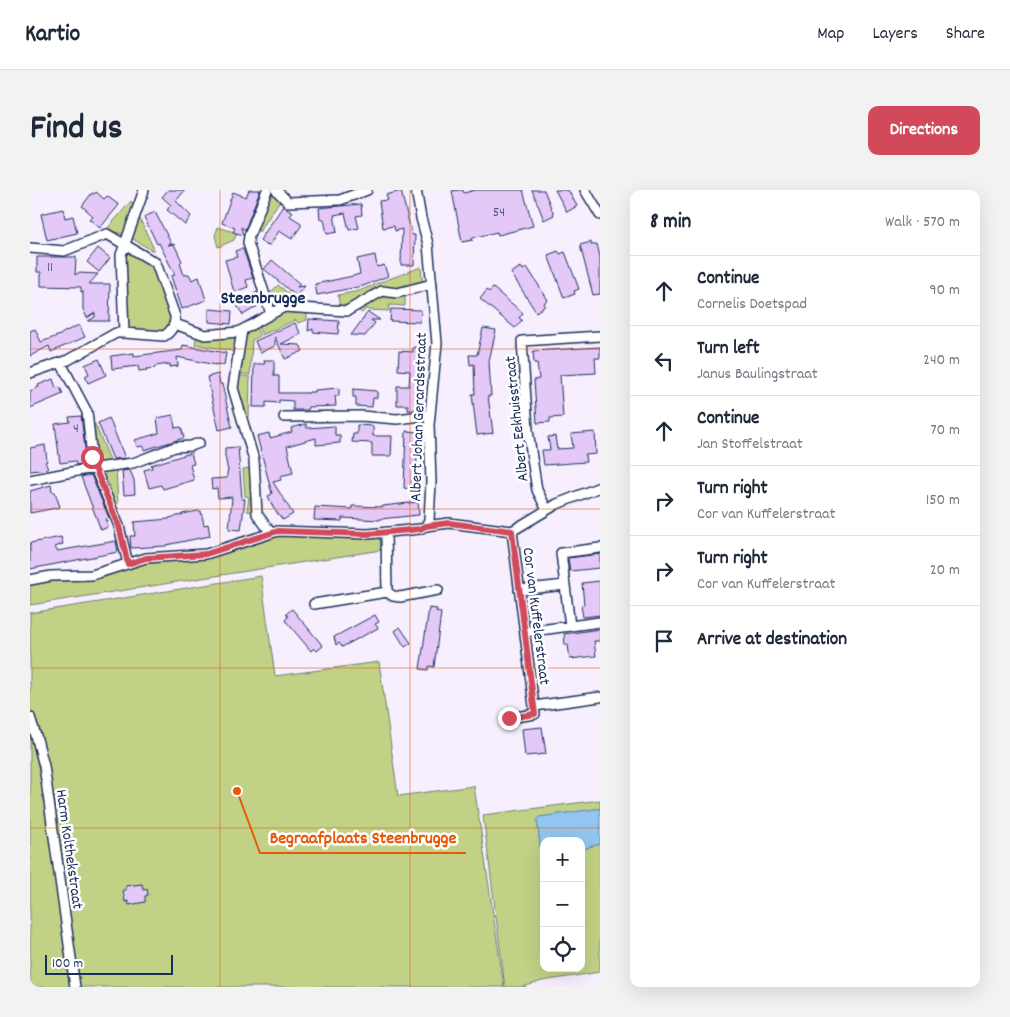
<!DOCTYPE html>
<meta charset="utf-8">
<style>
body{margin:0;font-family:Dekko,sans-serif;background:#f2f2f3;color:#1f2937}
.controls{position:absolute;right:15px;bottom:15px;display:grid;overflow:hidden;border-radius:10px;box-shadow:0 5px 20px #0002}
.controls button{width:45px;height:45px;display:grid;place-items:center;padding:0;border:0;border-bottom:1px solid #e0e1e3;background:#fff;color:#1f2937;font:25px sans-serif}
.scale{position:absolute;left:15px;bottom:12px;width:128px;box-sizing:border-box;padding-left:5px;border:2px solid #1b2f5e;border-top:0;font-size:14px;line-height:18px;white-space:nowrap;color:#1b2f5e;-webkit-text-stroke:4px #fff;paint-order:stroke}
.stop{position:absolute;width:15px;height:15px;margin:-11px;border:4px solid #d1495b;border-radius:50%;background:#fff}
.stop.end{background:#d1495b;border-color:#fff;box-shadow:0 1px 5px #0008}
.list{margin:0;padding:0;list-style:none}
h2{display:flex;justify-content:space-between;align-items:center;height:65px;margin:0;padding:0 20px;font-size:21px}
h2 small{font-size:16px;font-weight:400;color:#747a83}
.list li{display:grid;grid-template-columns:32px 1fr auto;gap:15px;align-items:center;box-sizing:border-box;height:70px;padding:0 20px;border-top:1px solid #e0e1e3}
.list b{display:block;font-size:19px;white-space:nowrap}
.list p{margin:0;font-size:16px;white-space:nowrap;color:#747a83}
.list em{font-size:16px;font-style:normal;color:#747a83}
.icon{flex:none;width:28px;height:28px;fill:none;stroke:currentColor;stroke-width:2;stroke-linecap:round;stroke-linejoin:round}
.map{position:relative;flex:none;width:570px;height:797px;overflow:hidden;border-radius:10px}
header{display:flex;align-items:center;gap:30px;box-sizing:border-box;height:70px;padding:0 25px;background:#fff;border-bottom:1px solid #e0e1e3}
header strong{font-size:24px}
nav{display:flex;gap:28px;margin-inline-start:auto;font-size:18px}
.intro{display:flex;align-items:center;justify-content:space-between;box-sizing:border-box;height:120px;padding:0 30px}
h1{margin:0;font-size:35px}
.button{padding:12px 22px;border-radius:10px;background:#d1495b;color:#fff;font-size:18px;font-weight:700}
main{display:flex;gap:30px;padding:0 30px}
aside{flex:1;background:#fff;border-radius:10px;box-shadow:0 5px 20px #0002}
.map>svg:first-child{display:block}
.green{fill:#c1d286;stroke:#6e8072}
.water{fill:#92c5ef;stroke:#6289b5}
.building{fill:#e4c9f8;stroke:#1b2f5e}
.lines{fill:none;stroke-linecap:round;stroke-linejoin:round}
.street-casing{stroke:#1b2f5e;stroke-width:12}
.street{stroke:#fff;stroke-width:9}
.route{stroke:#d1495b;stroke-width:6}
.grid{fill:none;stroke:#e8590c;stroke-width:1;stroke-opacity:0.55}
.labels{text-anchor:middle;stroke-width:5;stroke-linejoin:round;paint-order:stroke}
.number-label{font-size:14px;fill:#4d5684}
.street-label{font-size:16px;fill:#1b2f5e;stroke:#fff}
.neighbourhood-label{font-size:18px;font-weight:bold;fill:#1b2f5e;stroke:#fff}
.leader{fill:none;stroke:#e8590c;stroke-width:2}
.callout-dot{fill:#e8590c;stroke:#fff;stroke-width:2}
.callout-label{font-size:18px;text-anchor:middle;font-weight:bold;fill:#e8590c;stroke:#fff;stroke-width:5;stroke-linejoin:round;paint-order:stroke}
</style>
<header>
<strong>Kartio</strong>
<nav><a>Map</a><a>Layers</a><a>Share</a></nav>
</header>
<div class="intro"><h1>Find us</h1><a class="button">Directions</a></div>
<main>
<div class="map">
<svg width="570" height="797" viewBox="0 0 570 797">
<rect width="100%" height="100%" fill="#f7effd"/>
<filter id="ink" filterUnits="userSpaceOnUse"><feTurbulence type="fractalNoise" baseFrequency=".02" numOctaves="2"/><feDisplacementMap in="SourceGraphic" scale="10" xChannelSelector="R" yChannelSelector="G"/><feConvolveMatrix kernelMatrix="1 2 1 2 8 2 1 2 1" color-interpolation-filters="sRGB"/></filter>
<g filter="url(#ink)">
<path class="green" d="M240 1 251 9 229 42 227 36Z
M101 11 104 18 95 44 78 41 77 39Z
M109 27 124 59 123 61 101 48Z
M188 37 207 43 204 50 188 57 185 46Z
M99 62 122 74 142 130 134 142 101 140 98 137 95 65Z
M391 77 393 95 346 103 343 95Z
M248 95 265 109H269L273 116 244 120 236 107Z
M341 96 344 104 316 119H310L308 105 329 101Z
M352 103H373L375 107V116L359 115V121L339 120 337 118 332 123 328 120 327 118Z
M254 119 275 120 277 126V130L268 133 266 130 232 145 227 134Z
M225 135 230 146 222 150 220 185 207 183 215 141Z
M167 144H209L207 162 165 154Z
M207 185 220 187 219 228 214 229 205 198Z
M65 234 81 272 71 274 65 269 61 236Z
M81 277H86L88 314H85L81 312 70 283Z
M222 278 225 322 217 321 219 307 215 306 213 279Z
M248 345 333 348 346 347 352 352 351 360 0 415V394L116 373 178 368Z
M231 386 245 486 349 472 368 606 444 596 474 797H49L5 529 0 518V423Z
M0 540 11 589 42 797H0Z
M570 610V619H565L510 627 507 630 514 687V778H551V660L562 656 570 654V782L512 791 493 797H475L453 625Z"/>
<path class="water" d="M565 619H570V654L562 656 551 660V651H514V687L507 630 509 627Z"/>
<path class="building" d="M138 0H155L146 11 161 26 155 35 137 20 141 15 132 7Z
M219 0H230L215 40 211 37 213 45 203 42 205 38 192 33 203 2 216 7Z
M429 0H433L434 3 445 0H493L503 36 468 45 467 42 442 48 443 50 432 52 422 1Z
M502 0H514L524 25 514 30Z
M525 0H538L547 16 537 22Z
M371 1 382 45H385L384 75H371L372 39 365 41 364 36 353 38 349 11 358 10 356 5Z
M66 2 74 9 77 6 89 15 70 38 59 29 63 26 52 16 62 3 64 4Z
M331 14 332 25 326 26 329 38 319 40 315 23 304 25 307 42 297 44 294 29H290L289 18Z
M253 16 263 22 260 26 271 33V36L262 49 249 41 240 55 235 54 230 50Z
M33 19 35 28 43 26 47 43 17 50 11 24Z
M125 22 141 53 138 55 144 54 152 71 150 73 154 85 159 84 162 90 169 87 176 110 152 119 141 86 145 85 129 53 127 54 114 27Z
M561 52V55L567 54 570 67V104L563 105 550 55Z
M68 58 80 68 69 82 57 72Z
M211 59H213L223 88 216 90 218 97 204 102 195 70 207 67 205 61Z
M528 61 530 64 535 62 549 99 544 101 545 104 534 108 518 65Z
M345 65 347 77 354 75 358 86 333 96 287 105 285 94 323 86 330 84 327 69Z
M7 67H46L45 85 48 83 68 84 59 94H80L79 131H58L65 127V123L57 128 53 119V101L51 102V97L11 96V82H7Z
M242 70 270 94 267 97 275 96 266 106 234 79Z
M491 77 493 80 497 77 518 110 514 113 515 116 506 122 481 83Z
M463 98 493 123 489 128 492 130 485 138 450 109 457 100 459 102Z
M227 102 231 114 213 125 206 114Z
M179 119 202 121 201 134 179 132Z
M361 119 391 120 390 132 360 131Z
M338 122 350 130H341L345 133 335 146 321 145Z
M279 129 309 131 308 144 283 142V139L278 141Z
M265 133 271 144 251 154 270 155 273 161 255 169 245 147V156L230 163 225 151Z
M49 135 55 147 21 162 19 156 0 166V141L5 139 11 152 30 145 34 142Z
M453 138 466 140 459 171 461 206H458L463 243 447 245 442 204H445L444 174 440 175 439 165H447Z
M153 155 196 163 194 175 186 174V175L147 167 148 176 140 177V174L125 176V178L116 179 117 180 109 181 108 176 82 179 81 166 104 163V166L152 160Z
M383 157 395 158 394 186H392L391 220H378V215H367V196H379L380 181 368 180 369 161 383 162Z
M570 157V168H565L566 183 530 185 533 227 520 228V232L507 233 504 190 509 189 507 173H504L503 161Z
M69 169 76 185 58 193 55 186 59 184 55 175Z
M234 170H244V186H249V203H279V202H285V200L309 198V206H305L306 216 279 217 278 220H263V211L249 210V213L236 212V217H223L224 174H235Z
M188 184 190 194H192L202 237 189 240 177 187Z
M23 189 26 198 30 197 33 204 0 218V201L9 197 8 195Z
M323 199 347 201V208H343L342 217 326 216V207H323Z
M143 225 145 238 151 237 154 248 114 260 113 256 107 257 105 250 129 243 127 228Z
M51 226 57 273 46 275 45 271 30 273 25 234 40 232 39 227Z
M79 228 95 268 83 269 68 233Z
M276 234 277 238 305 236V245H310V253L286 255V248L257 256 263 283 250 286 251 290 243 292 263 324 253 330 244 319 238 306 242 304 227 246 239 243 240 248 262 242 261 238Z
M327 235 343 236V246H362L361 266H342V253L322 252 323 244H327Z
M376 241 388 242 386 291H382V299L374 298Z
M565 242 566 264 555 265 556 272 514 275 512 260H520L518 247 525 246 527 259 543 258 541 244Z
M15 255 17 271 15 272 18 279 0 281V258Z
M208 257 212 309H215L211 340 199 339 202 307 188 308 187 298 182 299 181 289 197 288V282L198 281 195 266V258Z
M161 263 164 274 160 275 164 290 133 299 131 295 119 298 114 280 122 278 121 275Z
M100 280 104 290 105 304 94 305 92 281Z
M61 285 79 328 76 329 78 337 71 340 51 287Z
M21 295 22 302H25L30 317 21 319 0 323V301Z
M388 312 389 325 350 329V330L312 328V331L284 330 285 317 322 319V316L353 317V316Z
M168 321H171L174 335 178 334 180 346 136 355V356L101 358 100 346H105L104 332 139 329V328L152 325V324Z
M31 347 33 354 25 357 27 361 86 351 88 362 0 379V353Z
M570 364V378L540 381 538 368Z
M570 391V425L553 427 551 416 554 415 552 393Z
M399 418 407 419 406 422 411 423 404 477 399 476 398 480 390 479Z
M262 419 293 456 287 461 284 458 281 461 255 430 258 427 256 424Z
M345 425 349 432 345 434 348 438 312 457 309 453 306 455 304 447Z
M370 437 381 453 375 457 365 441Z
M570 439V451H564L566 466 540 469 538 455H535L534 444Z
M512 537 516 564 495 566 492 539Z
M112 694 113 700 117 699 118 705 115 706V712L99 715 98 711 95 712 93 700H96V696Z"/>
<g class="lines">
<g class="street-casing">
<path id="street" d="M237 0 219 46 218 53 241 124
M246 0 258 12 310 10 337 0
M386 0 391 28 398 54 407 153 399 235 401 292 399 330 396 336
M555 0 570 25
M0 58 34 61 77 44 126 73 145 126C146 134 141 142 134 146L94 143H86L38 170 0 183
M145 134 175 145 208 142 212 140
M94 143 91 65 114 0
M31 173 57 222 62 267 65 278 89 336 98 374
M254 227 331 226 367 229 400 225
M0 290 52 280 103 273 145 257 161 256 169 253
M517 320 507 300 502 268 498 240 492 151 570 146
M356 342 357 402 363 406 370 407 408 400
M241 343 227 324 224 270 203 198 212 140 254 117 317 121 352 101 367 103 402 94
M0 390 21 386 62 385 116 368 176 364 248 341 338 344 390 339 396 336 419 333 482 341 527 314 570 297
M489 400 535 395
M284 414 357 402
M540 436 531 363 570 358
M495 442 570 432
M504 516 570 507
M0 527 7 549 14 576 45 797
M479 528 505 524 482 341"/>
</g>
<use href="#street" class="street"/>
</g>
</g>
<g class="lines" filter="url(#ink)">
<path class="route" d="M62 267 65 278 89 336 98 374 116 368 176 364 248 341 338 344 390 339 396 336 419 333 482 341 505 524 479 528"/>
</g>
<path class="grid" d="M190 0V797M380 0V797M0 159H570M0 319H570M0 478H570M0 638H570"/>
<g class="labels">
<g class="number-label">
<text x="469" y="26">54</text>
<text x="20" y="81">11</text>
<text x="46" y="242">4</text>
</g>
<g class="street-label">
<text transform="translate(387 227) rotate(-88)" y="6">Albert Johan Gerardsstraat</text>
<text transform="translate(485 229) rotate(-96)" y="6">Albert Eekhuisstraat</text>
<text transform="translate(508 426) rotate(83)" y="6">Cor van Kuffelerstraat</text>
<text transform="translate(41 659) rotate(82)" y="6">Harm Kolthekstraat</text>
</g>
<g class="neighbourhood-label">
<text x="233" y="113">Steenbrugge</text>
</g>
</g>
<path class="leader" d="M207 601L230 663H436"/>
<circle class="callout-dot" cx="207" cy="601" r="5"/>
<g class="callout-label">
<text x="333" y="653">Begraafplaats Steenbrugge</text>
</g>
</svg>
<div class="controls">
<button>+</button>
<button>−</button>
<button><svg class="icon" aria-label="locate" viewBox="0 0 24 24"><circle cx="12" cy="12" r="6"/><path d="M12 2v4M12 18v4M2 12h4M18 12h4"/></svg></button>
</div>
<div class="scale">100 m</div>
<div class="stop" style="left:62px;top:267px"></div>
<div class="stop end" style="left:479px;top:528px"></div>
</div>
<aside>
<h2>8 min<small>Walk · 570 m</small></h2>
<ul class="list">
<li><svg class="icon" aria-label="ahead" viewBox="0 0 24 24"><path d="M12 20V5M6 11l6-6 6 6"/></svg><div><b>Continue</b><p>Cornelis Doetspad</p></div><em>90 m</em></li>
<li><svg class="icon" aria-label="left" viewBox="0 0 24 24"><path d="M17 20v-9H6M10 6l-5 5 5 5"/></svg><div><b>Turn left</b><p>Janus Baulingstraat</p></div><em>240 m</em></li>
<li><svg class="icon" aria-label="ahead" viewBox="0 0 24 24"><path d="M12 20V5M6 11l6-6 6 6"/></svg><div><b>Continue</b><p>Jan Stoffelstraat</p></div><em>70 m</em></li>
<li><svg class="icon" aria-label="right" viewBox="0 0 24 24"><path d="M7 20v-9h11M14 6l5 5-5 5"/></svg><div><b>Turn right</b><p>Cor van Kuffelerstraat</p></div><em>150 m</em></li>
<li><svg class="icon" aria-label="right" viewBox="0 0 24 24"><path d="M7 20v-9h11M14 6l5 5-5 5"/></svg><div><b>Turn right</b><p>Cor van Kuffelerstraat</p></div><em>20 m</em></li>
<li><svg class="icon" aria-label="arrive" viewBox="0 0 24 24"><path d="M6 21V4h12l-3 4 3 4H6"/></svg><div><b>Arrive at destination</b></div></li>
</ul>
</aside>
</main>
